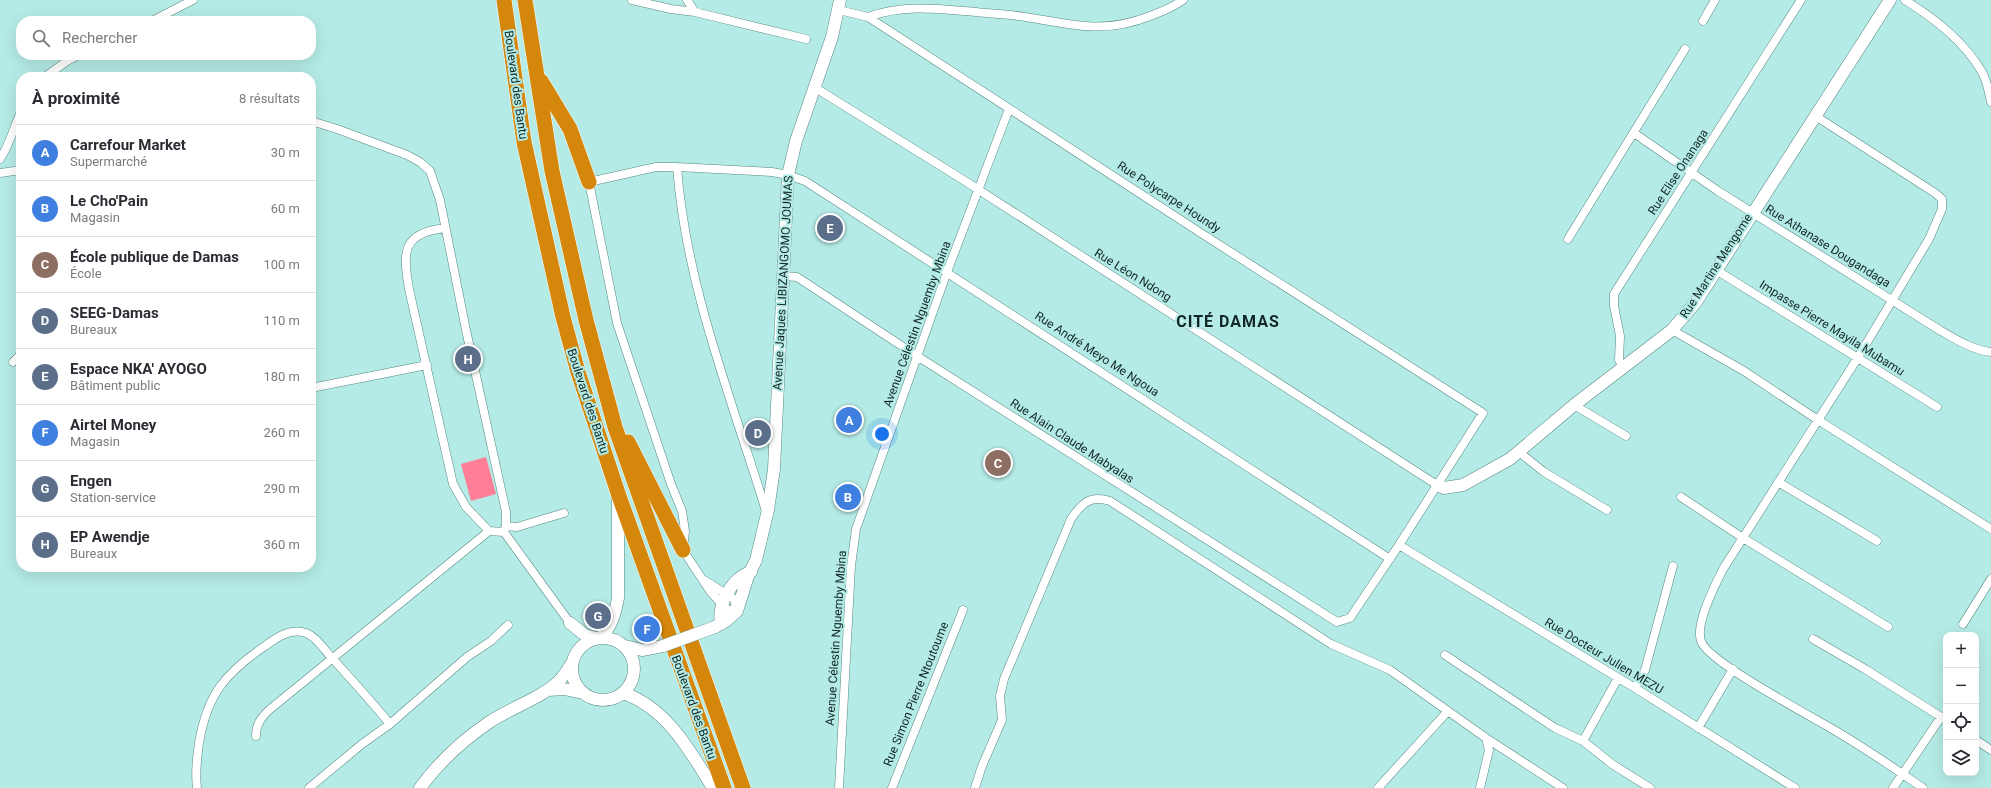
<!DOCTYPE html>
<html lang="fr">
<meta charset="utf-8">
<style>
body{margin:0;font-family:Roboto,sans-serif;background:#f7f7f7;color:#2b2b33}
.controls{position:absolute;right:12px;bottom:12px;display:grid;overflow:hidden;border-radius:8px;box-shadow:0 4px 16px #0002}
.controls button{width:36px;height:36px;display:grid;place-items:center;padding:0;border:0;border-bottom:1px solid #e1e1e2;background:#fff;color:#2b2b33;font:20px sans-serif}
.you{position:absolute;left:882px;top:434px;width:14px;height:14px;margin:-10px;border:3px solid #fff;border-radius:50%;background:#1a73e8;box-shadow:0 0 0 6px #1a73e833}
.badge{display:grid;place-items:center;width:26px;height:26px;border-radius:50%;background:#d93025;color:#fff;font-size:13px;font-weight:700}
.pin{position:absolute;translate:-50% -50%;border:2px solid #fff;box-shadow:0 1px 4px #0006}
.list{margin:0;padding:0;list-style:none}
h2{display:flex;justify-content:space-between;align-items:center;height:52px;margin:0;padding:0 16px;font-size:17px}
h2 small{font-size:13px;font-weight:400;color:#7c7c81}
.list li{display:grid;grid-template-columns:26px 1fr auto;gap:12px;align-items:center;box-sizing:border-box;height:56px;padding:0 16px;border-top:1px solid #e1e1e2}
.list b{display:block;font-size:15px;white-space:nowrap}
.list p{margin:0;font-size:13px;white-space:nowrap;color:#7c7c81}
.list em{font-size:13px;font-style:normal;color:#7c7c81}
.icon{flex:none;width:22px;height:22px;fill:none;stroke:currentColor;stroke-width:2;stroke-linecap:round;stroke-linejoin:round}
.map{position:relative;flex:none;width:1991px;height:788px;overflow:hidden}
.search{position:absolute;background:#fff;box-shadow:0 4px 16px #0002;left:16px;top:16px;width:300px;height:44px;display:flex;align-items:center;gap:10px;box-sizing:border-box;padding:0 14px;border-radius:16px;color:#7c7c81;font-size:15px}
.panel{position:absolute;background:#fff;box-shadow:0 4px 16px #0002;left:16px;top:72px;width:300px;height:500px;border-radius:16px}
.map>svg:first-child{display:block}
.pitch{fill:#ff7e98}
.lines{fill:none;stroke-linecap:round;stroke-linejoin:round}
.street-casing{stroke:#568884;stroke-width:9}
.secondary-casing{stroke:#568884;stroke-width:13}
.highway-casing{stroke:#fff;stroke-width:16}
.street{stroke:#fff;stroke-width:8}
.secondary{stroke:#fff;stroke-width:12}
.highway{stroke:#d4870b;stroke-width:15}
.secondary-bridge-casing{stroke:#568884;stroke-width:13;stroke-linecap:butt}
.secondary-bridge{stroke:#fff;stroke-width:12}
.labels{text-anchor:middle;stroke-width:4;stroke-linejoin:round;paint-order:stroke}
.street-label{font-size:12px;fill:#112725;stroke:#b5ebe6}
.district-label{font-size:16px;font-weight:bold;letter-spacing:1px;fill:#112725;stroke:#b5ebe6}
</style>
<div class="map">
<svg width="1991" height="788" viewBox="0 0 1991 788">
<rect width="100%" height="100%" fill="#b5ebe6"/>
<path class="pitch" d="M486 457 496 494 471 501 461 464Z"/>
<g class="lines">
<g class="street-casing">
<path id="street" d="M632 0 671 9 695 12 806 39
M687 0 695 12
M1905 0C1935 19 1964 41 1982 72 1987 81 1989 92 1991 102
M868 17C904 4 939 9 976 12 992 14 1009 14 1025 17 1073 24 1102 35 1150 16 1161 12 1173 7 1183 0
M152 21 193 0
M1703 21 1715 0
M45 77 67 61 79 55
M814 87 965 181 1437 485
M1814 115 1935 193 1942 199V209L1929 239 1857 359 1723 569C1715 586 1695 623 1701 641 1707 662 1815 718 1839 733 1868 750 1895 769 1923 788
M311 121 337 129 407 155 420 162 430 171 440 200 466 330 506 512V526L504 532
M1634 133 1718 191 1941 331C1957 340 1973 350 1991 352
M0 159C9 146 14 127 21 112
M677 167C686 286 731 397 766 511
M0 173 21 170
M445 228C401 233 403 253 409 289L453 484 466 507 489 531 504 532
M1568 239 1685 49
M1716 270 1937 407
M783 276 797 277 917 356 1337 622 1350 618 1399 545 1483 413 1204 235 868 17 839 10
M1672 330 1744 371 1818 420 1991 529
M13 362 21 354
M1623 367 1619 360 1620 336 1614 306V294L1801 0
M311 388 427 365
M1574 405 1626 436
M1519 452 1544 472 1607 510
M1778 482 1877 541
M1681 497 1743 538 1888 627
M506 526 517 527 564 513
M504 532 570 623
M1399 545 1635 688 1795 788
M704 580 734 599 736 610
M735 613 724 607 710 591 683 550 685 531 682 511 671 484 617 323 589 182 656 167H677L772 172 788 175 805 181 1390 559
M1963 624 1991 579
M1813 639 1865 669 1946 720
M1445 655 1555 728 1583 741 1612 764 1650 788
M1635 688 1645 670 1673 566
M1698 728 1733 669
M256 736C256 724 261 718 269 710L489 531
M1486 738 1563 788
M1976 740 1991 750
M1583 741 1618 678
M197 788C195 772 197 758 199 743 207 695 225 673 265 646 277 637 290 628 306 633 317 637 324 650 332 658 352 680 371 701 390 724
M309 788 362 744 390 724 467 657 491 641 508 625
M839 788 851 566 856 529 947 272 1009 109
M892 788 963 610
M975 788 982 766 1002 720 1000 696 1004 679 1071 519C1082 503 1090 495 1110 501L1331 644 1390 670 1486 738 1489 750 1480 788
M1378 788 1448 711
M1893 788 1941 717"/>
</g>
<g class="secondary-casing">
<path id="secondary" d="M1437 485 1444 488 1463 485 1510 459 1574 405 1672 330 1696 302 1890 0
M570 623 585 635 596 638
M721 624C717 604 732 578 751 572
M715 627 726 621 737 611 748 576 756 560 768 510 774 469 788 175 796 141 832 37 840 0
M572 669a31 31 0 1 1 62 0a31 31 0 1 1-62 0Z
M600 638C612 626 615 614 618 598V499
M625 646 642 650 663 646
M548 690 564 689 583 693
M623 693C667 708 690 751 713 788
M420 788C439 762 464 739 491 721 511 708 543 697 559 681 565 675 569 668 573 661"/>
</g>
<g class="highway-casing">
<path id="highway" d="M504 0 524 142 563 317 578 372 619 496 724 788
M525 0 552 171 586 320 615 427 743 788
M541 81 570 129 589 182
M628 442 683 550"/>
</g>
<use href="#street" class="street"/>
<use href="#secondary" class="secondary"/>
<use href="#highway" class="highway"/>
<g class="secondary-bridge-casing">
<path id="secondary-bridge" d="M663 646 715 627"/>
</g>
<use href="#secondary-bridge" class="secondary-bridge"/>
</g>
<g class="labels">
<g class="street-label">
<text transform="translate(516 85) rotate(82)" y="4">Boulevard des Bantu</text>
<text transform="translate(1678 172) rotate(-57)" y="4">Rue Elise Onanaga</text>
<text transform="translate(1169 197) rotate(33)" y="4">Rue Polycarpe Houndy</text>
<text transform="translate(1828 246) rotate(32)" y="4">Rue Athanase Dougandaga</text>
<text transform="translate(1716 266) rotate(-57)" y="4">Rue Martine Mengome</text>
<text transform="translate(1133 275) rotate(32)" y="4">Rue Léon Ndong</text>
<text transform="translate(783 283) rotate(-87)" y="4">Avenue Jaques LIBIZANGOMO JOUMAS</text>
<text transform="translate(917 324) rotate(-70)" y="4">Avenue Célestin Nguemby Mbina</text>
<text transform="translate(1832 328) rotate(32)" y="4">Impasse Pierre Mayila Mubamu</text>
<text transform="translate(1097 354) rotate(33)" y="4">Rue André Meyo Me Ngoua</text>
<text transform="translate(588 401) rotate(72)" y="4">Boulevard des Bantu</text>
<text transform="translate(1072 441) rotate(33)" y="4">Rue Alain Claude Mabyalas</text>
<text transform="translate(836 638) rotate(-86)" y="4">Avenue Célestin Nguemby Mbina</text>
<text transform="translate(1604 656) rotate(31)" y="4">Rue Docteur Julien MEZU</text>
<text transform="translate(916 694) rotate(-68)" y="4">Rue Simon Pierre Ntoutoume</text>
<text transform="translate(694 707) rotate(70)" y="4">Boulevard des Bantu</text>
</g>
<g class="district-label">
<text x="1228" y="327">CITÉ DAMAS</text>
</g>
</g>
</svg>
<div class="controls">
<button>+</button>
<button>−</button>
<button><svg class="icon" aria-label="locate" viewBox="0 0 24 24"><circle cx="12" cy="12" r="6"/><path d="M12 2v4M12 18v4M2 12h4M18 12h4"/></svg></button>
<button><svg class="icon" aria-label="layers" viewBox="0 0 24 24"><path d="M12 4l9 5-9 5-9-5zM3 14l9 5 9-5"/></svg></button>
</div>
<div class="you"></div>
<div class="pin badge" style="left:849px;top:420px;background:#3f7fe0">A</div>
<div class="pin badge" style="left:848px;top:497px;background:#3f7fe0">B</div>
<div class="pin badge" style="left:998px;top:463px;background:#8d6e63">C</div>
<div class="pin badge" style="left:758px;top:433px;background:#5c6f8a">D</div>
<div class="pin badge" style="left:830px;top:228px;background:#5c6f8a">E</div>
<div class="pin badge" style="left:647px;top:629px;background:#3f7fe0">F</div>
<div class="pin badge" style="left:598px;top:616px;background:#5c6f8a">G</div>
<div class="pin badge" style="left:468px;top:359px;background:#5c6f8a">H</div>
<div class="search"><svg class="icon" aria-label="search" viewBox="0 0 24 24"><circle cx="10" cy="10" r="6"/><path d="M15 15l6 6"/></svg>Rechercher</div>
<section class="panel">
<h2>À proximité<small>8 résultats</small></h2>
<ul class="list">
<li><span class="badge" style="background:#3f7fe0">A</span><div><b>Carrefour Market</b><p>Supermarché</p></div><em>30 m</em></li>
<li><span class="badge" style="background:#3f7fe0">B</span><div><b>Le Cho'Pain</b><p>Magasin</p></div><em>60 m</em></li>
<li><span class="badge" style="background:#8d6e63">C</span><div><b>École publique de Damas</b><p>École</p></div><em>100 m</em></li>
<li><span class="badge" style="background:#5c6f8a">D</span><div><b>SEEG-Damas</b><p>Bureaux</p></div><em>110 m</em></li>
<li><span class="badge" style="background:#5c6f8a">E</span><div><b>Espace NKA' AYOGO</b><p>Bâtiment public</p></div><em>180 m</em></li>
<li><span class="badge" style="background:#3f7fe0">F</span><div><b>Airtel Money</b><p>Magasin</p></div><em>260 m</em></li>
<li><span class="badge" style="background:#5c6f8a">G</span><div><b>Engen</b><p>Station-service</p></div><em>290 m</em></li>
<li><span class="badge" style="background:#5c6f8a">H</span><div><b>EP Awendje</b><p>Bureaux</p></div><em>360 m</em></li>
</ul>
</section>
</div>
